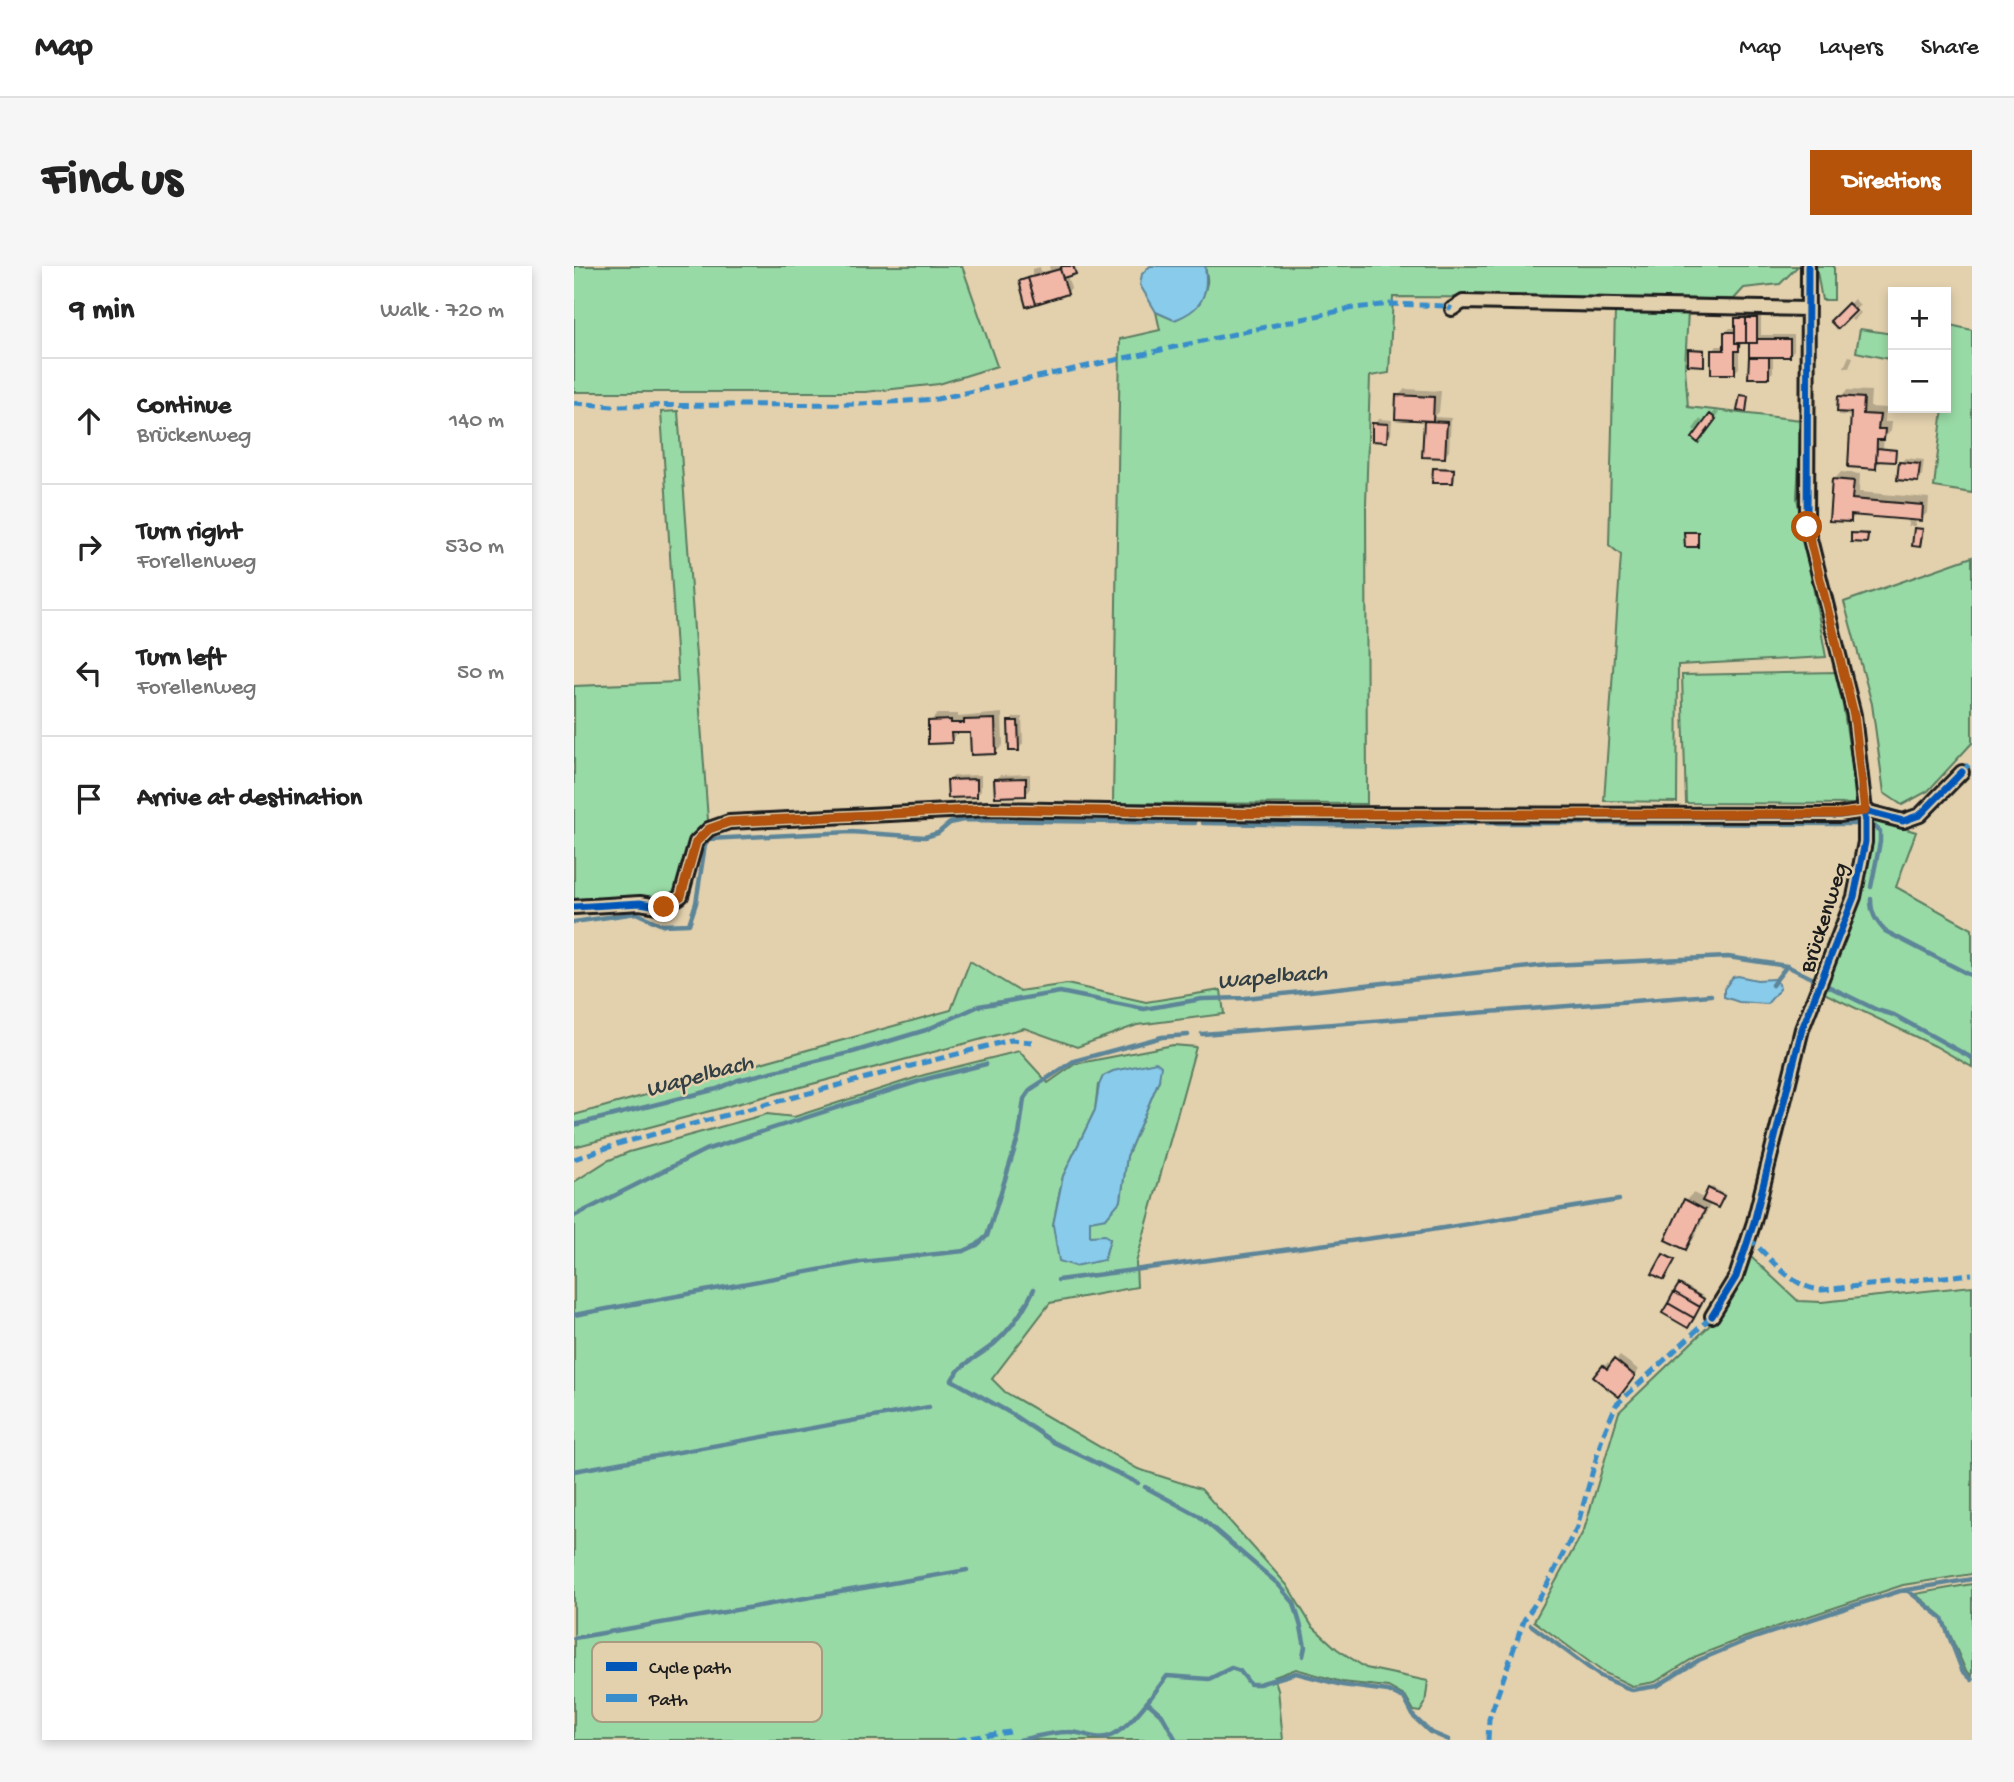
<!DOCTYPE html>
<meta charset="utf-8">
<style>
body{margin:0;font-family:"Gochi Hand",sans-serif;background:#f6f6f6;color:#222}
.controls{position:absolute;right:21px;top:21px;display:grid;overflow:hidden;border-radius:0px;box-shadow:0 4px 10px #0003}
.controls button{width:63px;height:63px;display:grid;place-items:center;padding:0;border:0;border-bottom:2px solid #e0e0e0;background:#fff;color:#222;font:35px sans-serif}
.stop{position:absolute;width:21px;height:21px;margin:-16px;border:5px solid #b45309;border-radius:50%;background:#fff}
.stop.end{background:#b45309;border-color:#fff;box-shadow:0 2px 7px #0008}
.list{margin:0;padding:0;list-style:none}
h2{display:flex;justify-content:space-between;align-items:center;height:91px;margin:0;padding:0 28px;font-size:30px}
h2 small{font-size:23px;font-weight:400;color:#767676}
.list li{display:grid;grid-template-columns:46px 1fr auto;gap:21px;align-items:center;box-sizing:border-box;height:126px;padding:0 28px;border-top:2px solid #e0e0e0}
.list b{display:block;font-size:26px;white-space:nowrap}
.list p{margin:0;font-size:23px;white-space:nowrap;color:#767676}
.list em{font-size:23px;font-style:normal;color:#767676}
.icon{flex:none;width:38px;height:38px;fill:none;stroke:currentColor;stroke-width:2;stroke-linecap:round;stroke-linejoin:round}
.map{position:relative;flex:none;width:1398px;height:1474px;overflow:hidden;border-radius:0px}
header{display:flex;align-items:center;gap:42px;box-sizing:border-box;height:98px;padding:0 35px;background:#fff;border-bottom:2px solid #e0e0e0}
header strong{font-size:33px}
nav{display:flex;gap:38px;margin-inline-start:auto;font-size:24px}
.intro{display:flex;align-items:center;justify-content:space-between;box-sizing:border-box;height:168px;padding:0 42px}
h1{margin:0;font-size:49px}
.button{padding:18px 32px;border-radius:0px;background:#b45309;color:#fff;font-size:24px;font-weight:700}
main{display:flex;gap:42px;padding:0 42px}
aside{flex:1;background:#fff;border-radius:0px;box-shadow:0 4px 10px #0003}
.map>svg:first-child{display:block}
.green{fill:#98daa5;stroke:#5a7b60;stroke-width:2;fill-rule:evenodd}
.water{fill:#89cbea;stroke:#5d8598;stroke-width:2}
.shadow{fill:#0003}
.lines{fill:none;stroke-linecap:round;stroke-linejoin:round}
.stream{stroke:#5d8598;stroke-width:4.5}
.building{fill:#f1b8a8;stroke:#1c1c1c;stroke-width:2}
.street-casing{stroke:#1c1c1c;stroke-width:18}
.street{stroke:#e3d1ae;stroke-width:12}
.quiet{stroke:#388dca;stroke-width:5;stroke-dasharray:10 5;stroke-linecap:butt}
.cycleway-casing{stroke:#e3d1ae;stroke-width:11}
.cycleway{stroke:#0057b8;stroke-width:7}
.route{stroke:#b45309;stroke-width:9}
.labels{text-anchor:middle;stroke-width:5;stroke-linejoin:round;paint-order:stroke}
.street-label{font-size:23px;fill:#1c1c1c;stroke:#e3d1ae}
.water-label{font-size:24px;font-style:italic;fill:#323f45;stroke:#e3d1ae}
.key{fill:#e3d1ae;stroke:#a79b82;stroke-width:2}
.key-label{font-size:19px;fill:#1c1c1c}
</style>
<header>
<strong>Map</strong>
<nav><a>Map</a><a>Layers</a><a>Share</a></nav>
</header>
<div class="intro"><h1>Find us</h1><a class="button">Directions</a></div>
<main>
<aside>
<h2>9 min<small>Walk · 720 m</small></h2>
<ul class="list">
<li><svg class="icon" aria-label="ahead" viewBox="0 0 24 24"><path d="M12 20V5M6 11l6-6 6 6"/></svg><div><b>Continue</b><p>Brückenweg</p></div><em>140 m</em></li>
<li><svg class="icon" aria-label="right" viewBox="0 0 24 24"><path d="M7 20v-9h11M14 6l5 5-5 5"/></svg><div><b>Turn right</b><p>Forellenweg</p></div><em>530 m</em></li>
<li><svg class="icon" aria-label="left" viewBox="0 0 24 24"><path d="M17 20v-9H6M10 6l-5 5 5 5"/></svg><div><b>Turn left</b><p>Forellenweg</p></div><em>50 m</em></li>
<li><svg class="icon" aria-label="arrive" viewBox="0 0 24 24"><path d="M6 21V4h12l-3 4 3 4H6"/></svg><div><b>Arrive at destination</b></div></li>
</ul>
</aside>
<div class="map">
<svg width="1398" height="1474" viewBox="0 0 1398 1474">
<rect width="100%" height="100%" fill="#e3d1ae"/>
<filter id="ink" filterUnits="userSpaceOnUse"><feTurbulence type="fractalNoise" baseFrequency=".0143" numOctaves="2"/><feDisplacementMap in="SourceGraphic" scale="14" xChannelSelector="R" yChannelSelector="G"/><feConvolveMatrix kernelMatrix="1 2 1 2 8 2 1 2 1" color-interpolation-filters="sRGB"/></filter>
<g filter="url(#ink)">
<path class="green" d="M0 0H388L423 100 365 118 291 126H0Z
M631 0H1224L1206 18 1170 22 1160 33 819 31 815 107 796 110 792 238 793 538 539 537 546 73 586 64 582 46 600 54C616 48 630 35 633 17 634 13 632 5 631 0Z
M1242 0H1260V34H1248Z
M1041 45H1114L1111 101 1114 141 1227 154 1223 232 1252 391 1104 399 1103 536 1030 535 1047 289 1035 279Z
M1372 58 1398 64V227L1360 221 1369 142H1372Z
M1286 63 1319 68V94L1282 86Z
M104 145 134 554 116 572 101 628 90 635 67 632 0 633V420L104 416 87 146Z
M1398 291V477L1354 525 1328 539 1310 527 1298 438 1270 336Z
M1264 406 1284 538 1112 537 1108 409Z
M1299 553 1342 566 1322 621 1398 663V801L1361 780 1250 727 1285 638Z
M396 695 445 725 493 718 572 736 647 724 650 748 563 759 503 781 450 762 0 881V849L377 744Z
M599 779 622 781 562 997 563 1021 476 1037 418 1113 431 1126 564 1203 627 1223 713 1319 738 1360 763 1383 792 1402 854 1415 851 1438 846 1446 840 1445 832 1431 814 1421 768 1416 722 1403 700 1411 704 1423 709 1474H0V916L33 895 55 886 193 848 220 851 350 809 445 785 474 817 501 798ZM585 814 553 890 547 934 516 954V970L536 973 530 994 479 959 489 910 521 844 524 819Z
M1176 990 1224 1035 1248 1036 1398 1020V1308L1329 1319 1169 1372 1123 1390 1081 1416 1058 1420 1029 1406 960 1355 1010 1264 1045 1146 1138 1057 1167 1012Z
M1398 1318V1410L1391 1403 1368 1350 1341 1328Z"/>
<path class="water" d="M576 0H631C635 29 628 44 600 54L582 46 566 19 568 8Z
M1164 710 1183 714 1200 713 1205 718 1206 723 1193 738 1165 736 1150 731V723L1159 711Z
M582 796 587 800 585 814 553 890 547 934 532 952 516 955V970L531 969 536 973 530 994 501 1000 485 995 479 959 489 910 521 844 525 819 529 810 539 805Z"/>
<path class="shadow" d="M475 0H501L503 5 493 9 497 22 493 27 446 16 458 9V3L466 1 467 6 476 4Z
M1280 33 1286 39 1264 61 1258 55Z
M1285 45 1287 47 1279 55 1277 53Z
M1168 48H1187V69H1220V84L1216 89H1199V106L1194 110 1177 76H1169L1165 83V102L1160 107 1139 85 1143 80H1152V66L1156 62H1163V53Z
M1118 82H1131L1129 98 1116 84Z
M1275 90 1279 91 1275 102 1270 101Z
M831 123 867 125 865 146 860 151 877 152 875 185 871 190 850 189 852 153 824 130Z
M1273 124 1297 125 1296 141 1312 142 1311 156H1318L1317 165 1310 172 1309 182 1323 183 1320 194H1308L1301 201 1278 150 1265 149 1266 131Z
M1141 145 1145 147 1137 158 1128 151 1133 154Z
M805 153 818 154 817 169 812 174 800 158Z
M1126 153 1135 161 1126 160 1121 165 1119 163Z
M1331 192 1350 194 1348 209 1344 214 1327 197Z
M862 201H881V214L879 216 860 203Z
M1267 206 1286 208 1285 226 1355 232 1354 246 1347 253H1342L1341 260H1334L1335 252 1283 248 1276 255 1260 214Z
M1281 266H1295V274L1293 275 1279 267Z
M428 447 429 479 422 486 398 465H385L377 475 356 456 363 448H384V451Z
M440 451H448L449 478 444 483 436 456Z
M456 508V524L451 529 422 513 427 509Z
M407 509V525L403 529 375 514 380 510Z
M1138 921 1151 928 1145 939 1137 937 1119 974 1112 982V934L1119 927 1131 933Z
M1108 1018 1131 1031 1113 1060 1106 1019Z
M1046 1090 1065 1104 1049 1124 1030 1101 1034 1096 1038 1099Z"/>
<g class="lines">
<path class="stream" d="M629 557 820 560 901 557
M913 557H1010
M1020 557 1283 558
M1297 621 1306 576V565L1300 560
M1297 633C1297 647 1301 654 1311 665L1398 710
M0 656 62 647 88 659 115 658 122 637 131 579 134 573 277 566 351 571 364 567 376 557 389 554 621 557
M1198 719 1212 701
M628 768 1137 729
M0 859 143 823 164 814 279 786 352 764 405 740 486 726 570 743 628 733 671 732 974 699 1154 691 1213 700 1303 744 1320 749 1398 792
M0 950 131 884 352 813 412 798
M484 1014 844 966 1045 934
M460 1023C450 1044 438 1062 421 1077 408 1089 385 1098 378 1114L438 1148 479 1176 564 1217
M0 1049 287 996 390 985 403 979 413 970 445 869 450 833 457 823 500 795 588 771 614 769
M0 1205 355 1141
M571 1221 625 1250 704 1318 720 1337 727 1361 731 1381 729 1390
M1333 1324 1368 1352 1388 1404 1398 1414
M957 1359 1026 1410 1058 1424 1083 1420 1125 1394 1171 1375 1278 1340 1326 1325 1398 1313
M0 1372 393 1304
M573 1436 588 1449 602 1474
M445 1474C461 1471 478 1466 494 1466 507 1465 520 1474 532 1471 552 1468 581 1426 593 1410L635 1413 657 1402 666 1405 676 1418H685L722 1407 768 1419 814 1425 830 1432 840 1451 856 1466 875 1474"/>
</g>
<path class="building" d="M488 0H499L502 8 489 12 486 3Z
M486 3 494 28 462 38 454 12Z
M454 12 462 38 452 41 445 15Z
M1274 37 1282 45 1264 63 1256 55Z
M1161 52H1172V77H1161Z
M1172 52H1183V77H1172Z
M1150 66H1161V77H1165V85H1161V108H1137V84H1150Z
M1183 73H1216V91H1175V77H1183Z
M1114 83 1130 84V100L1114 99Z
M1175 91H1195V112H1174Z
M822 129 860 131 859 155 821 153Z
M1166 129 1174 130 1172 146 1163 145Z
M1264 130 1290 132 1289 148 1306 149 1304 163H1311L1310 174H1303L1302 203 1274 201 1277 147 1263 146Z
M1136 148 1142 153 1124 177 1118 172Z
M850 155 873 156 871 192 848 191Z
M798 157 814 158 813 176 798 175Z
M1303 182 1322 184 1321 196 1302 195Z
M1325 196 1346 198 1344 216 1323 214Z
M859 202 880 203 879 217H858Z
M1258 213 1280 215 1278 233 1349 239 1348 255 1277 249V256L1255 255Z
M1340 262 1349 263 1346 281 1338 280Z
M1110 266H1124V281H1111Z
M1277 267 1294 268 1293 277 1277 276Z
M421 453 422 488 397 489 396 467H377L378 477 354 478V455L377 454V457H390V454Z
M434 455H444L445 485H435Z
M452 512V530L421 531 420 513Z
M403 513V531L374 532 373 514Z
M1134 922 1150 930 1144 942 1128 935Z
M1110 933 1131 944 1112 984 1091 974Z
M1089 988 1101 994 1090 1014 1078 1008Z
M1105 1018 1130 1033 1126 1041 1100 1026Z
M1100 1026 1126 1041 1120 1052 1094 1037Z
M1094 1037 1120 1052 1114 1062 1088 1047Z
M1040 1093 1061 1110 1045 1131 1019 1111 1029 1099 1033 1103Z"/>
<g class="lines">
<g class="street-casing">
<path id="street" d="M878 43 889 36 1234 43
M0 641 66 637 90 641 107 630 122 576 135 563 155 556 415 543 708 548 1265 549 1291 545 1329 555 1346 549 1388 506
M1138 1050 1162 1011 1180 956 1228 763 1280 631 1291 576V545L1280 449 1233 261 1234 0"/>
</g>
<use href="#street" class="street"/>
<path class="quiet" d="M0 137 39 140 286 138 363 133 779 42 818 38 872 40 878 43
M1388 506 1398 495
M0 893 47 877 356 795 437 774 458 776
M1173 974 1180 977C1200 996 1219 1022 1248 1024L1398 1008
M383 1474 436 1466
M914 1474 915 1453 950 1354 971 1323 1003 1261 1028 1172 1042 1139 1138 1050"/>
<g class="cycleway-casing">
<path id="cycleway" d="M0 641 66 637 90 641 107 630 122 576 135 563 155 556 415 543 708 548 1265 549 1291 545 1329 555 1346 549 1388 506
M1138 1050 1162 1011 1180 956 1228 763 1280 631 1291 576V545L1280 449 1233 261 1234 0"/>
</g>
<use href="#cycleway" class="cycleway"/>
</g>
</g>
<g class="lines" filter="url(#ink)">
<path class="route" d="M90 641 107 630 122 576 135 563 155 556 415 543 708 548H1265L1291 545 1280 449 1233 261"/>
</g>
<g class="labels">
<g class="street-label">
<text transform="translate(1248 651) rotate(-72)" y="8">Brückenweg</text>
</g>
<g class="water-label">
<text transform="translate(698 709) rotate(-5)" y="8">Wapelbach</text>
<text transform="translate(125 808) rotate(-15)" y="8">Wapelbach</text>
</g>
</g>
<rect x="18" y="1376" width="230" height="80" rx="10" class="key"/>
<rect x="32" y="1396" width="31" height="9" fill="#0057b8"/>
<rect x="32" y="1428" width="31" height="8" fill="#388dca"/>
<g class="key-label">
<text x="75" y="1407">Cycle path</text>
<text x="75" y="1439">Path</text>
</g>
</svg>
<div class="controls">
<button>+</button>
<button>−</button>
</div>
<div class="stop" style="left:1233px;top:261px"></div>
<div class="stop end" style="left:90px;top:641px"></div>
</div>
</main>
